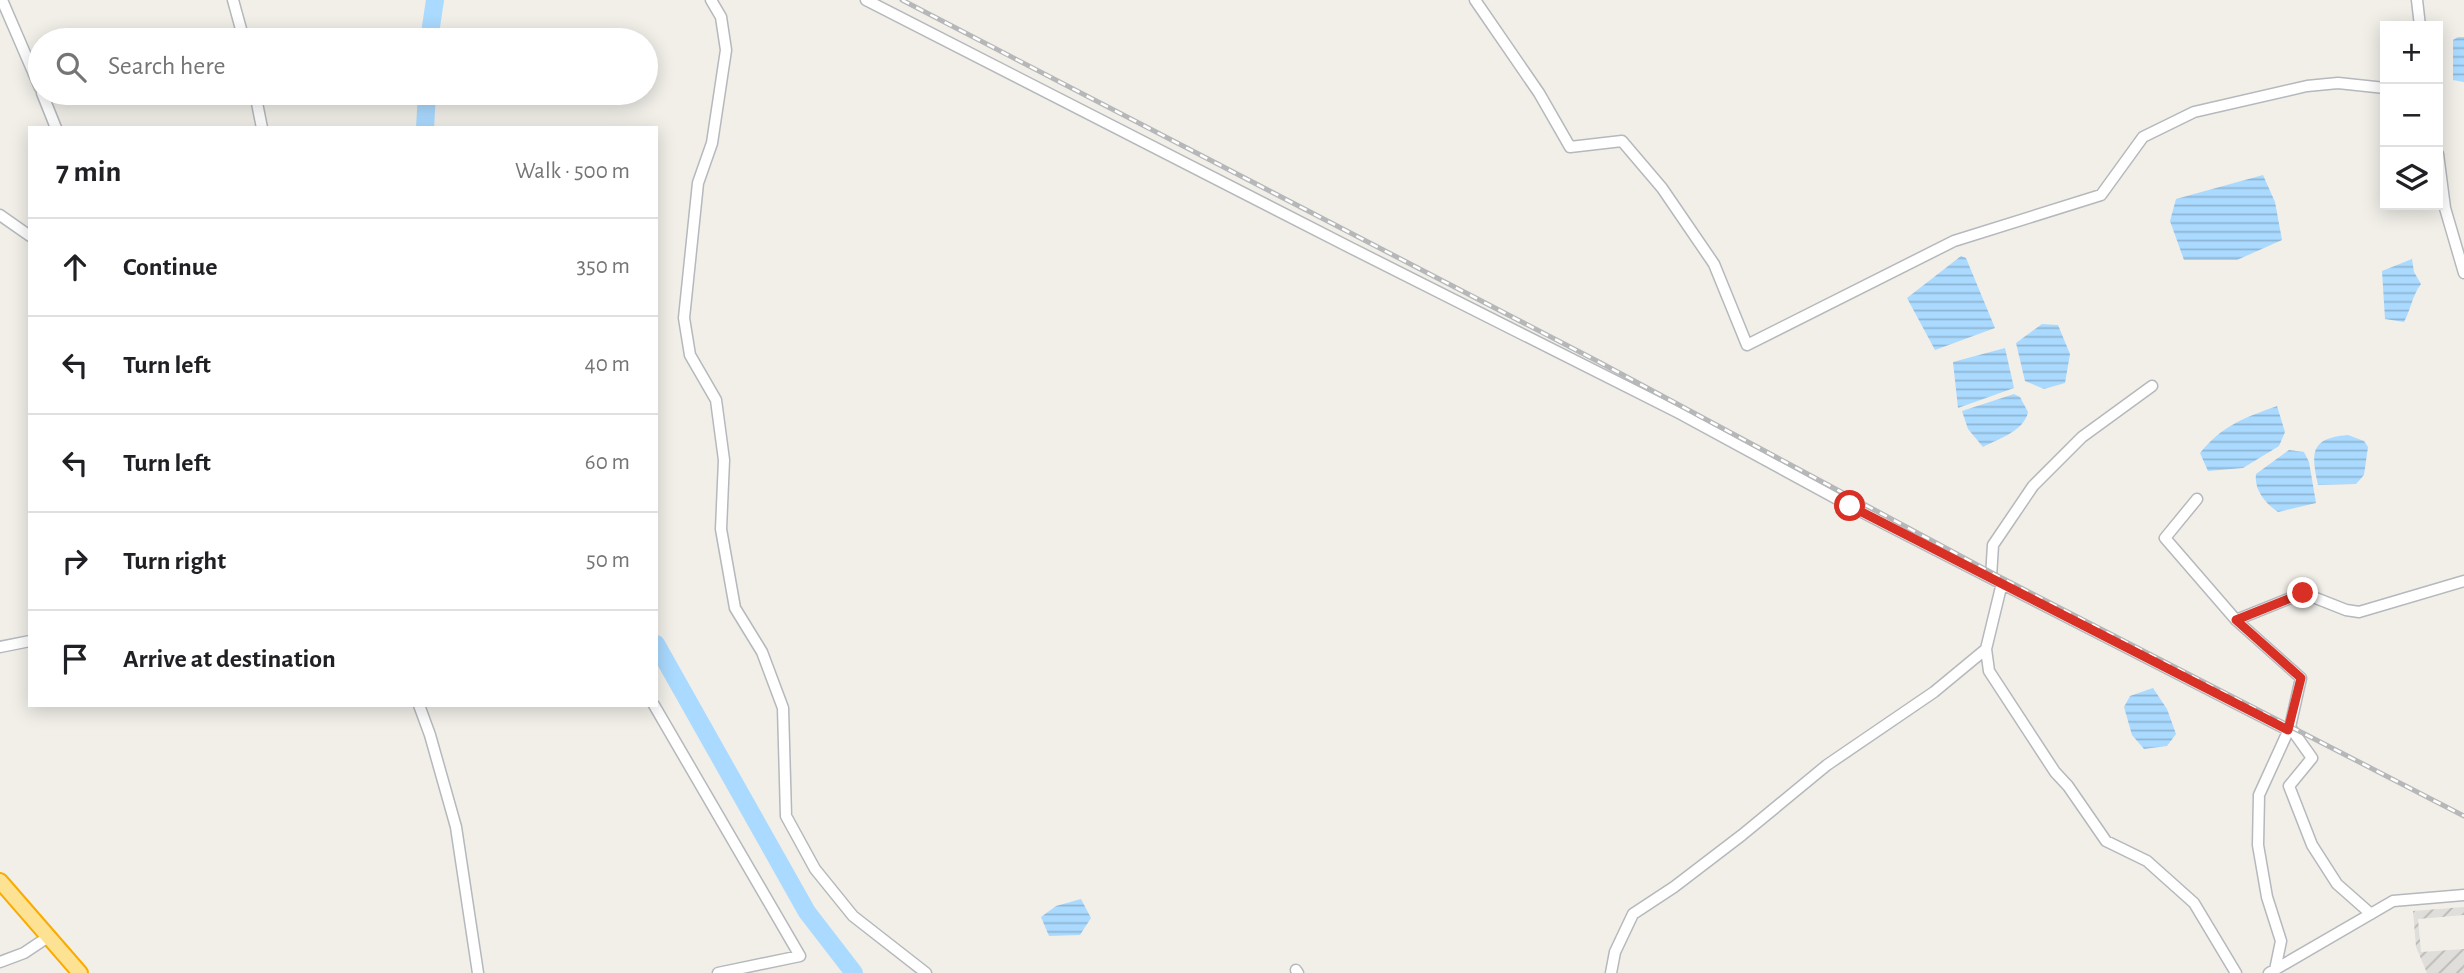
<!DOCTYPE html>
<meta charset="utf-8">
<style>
body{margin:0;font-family:"Alegreya Sans",sans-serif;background:#f6f6f6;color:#202124}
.controls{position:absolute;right:21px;top:21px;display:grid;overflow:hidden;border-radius:0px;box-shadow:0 4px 18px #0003}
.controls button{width:63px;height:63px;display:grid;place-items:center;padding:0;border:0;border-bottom:2px solid #e0e0e0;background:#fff;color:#202124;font:35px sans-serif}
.stop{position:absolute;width:21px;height:21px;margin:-16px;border:5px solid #d93025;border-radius:50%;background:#fff}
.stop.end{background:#d93025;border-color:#fff;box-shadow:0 2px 7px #0008}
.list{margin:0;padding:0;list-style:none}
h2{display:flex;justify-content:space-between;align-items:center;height:91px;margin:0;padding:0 28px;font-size:30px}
h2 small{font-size:23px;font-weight:400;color:#757577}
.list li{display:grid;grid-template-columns:46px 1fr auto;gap:21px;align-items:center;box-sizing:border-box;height:98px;padding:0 28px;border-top:2px solid #e0e0e0}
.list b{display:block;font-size:26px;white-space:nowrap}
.list em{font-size:23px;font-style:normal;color:#757577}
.icon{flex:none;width:38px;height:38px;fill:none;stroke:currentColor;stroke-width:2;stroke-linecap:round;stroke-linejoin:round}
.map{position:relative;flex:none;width:2464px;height:973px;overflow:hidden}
.search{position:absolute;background:#fff;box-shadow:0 4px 18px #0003;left:28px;top:28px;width:630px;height:77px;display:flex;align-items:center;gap:18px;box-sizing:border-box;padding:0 24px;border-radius:38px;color:#757577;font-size:26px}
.panel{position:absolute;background:#fff;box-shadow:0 4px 18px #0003;left:28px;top:126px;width:630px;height:581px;border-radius:0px}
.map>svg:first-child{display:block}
.industrial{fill:url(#industrial-furrows)}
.water{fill:url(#water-rules)}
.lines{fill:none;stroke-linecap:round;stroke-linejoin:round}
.river{stroke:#aadaff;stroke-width:18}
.minor-casing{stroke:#b5b8bc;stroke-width:13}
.highway-casing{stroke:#f9ab00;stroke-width:18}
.minor{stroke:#fff;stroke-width:10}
.highway{stroke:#fde293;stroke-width:14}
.rail-casing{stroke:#b6b7b8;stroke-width:5}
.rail{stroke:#fff;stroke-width:2.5;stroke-dasharray:8;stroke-linecap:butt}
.route{stroke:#d93025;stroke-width:9}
</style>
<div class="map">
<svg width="2464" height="973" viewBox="0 0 2464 973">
<defs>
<pattern id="industrial-furrows" width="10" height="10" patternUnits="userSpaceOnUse" patternTransform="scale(1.75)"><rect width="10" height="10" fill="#e0deda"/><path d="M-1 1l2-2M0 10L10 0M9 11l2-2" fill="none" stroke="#b9b8b5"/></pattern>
<pattern id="water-rules" width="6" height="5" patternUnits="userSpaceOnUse" patternTransform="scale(1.75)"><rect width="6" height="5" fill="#aadaff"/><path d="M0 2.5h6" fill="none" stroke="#8eb4d2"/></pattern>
</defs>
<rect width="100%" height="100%" fill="#f1efe8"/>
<path class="industrial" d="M2464 907V915L2418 919 2421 952 2464 949V973H2427L2416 947 2413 911Z"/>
<path class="water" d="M2458 37H2464V82L2453 80V40Z
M2263 175 2275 202 2282 240 2237 260H2184L2170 221 2176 199Z
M1961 256 1966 258 1995 328 1935 350 1907 298Z
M2412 259 2414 272 2421 284C2412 296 2411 309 2404 322L2385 319 2382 271Z
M2042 324 2058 325 2070 354 2065 383 2044 389 2025 381 2016 343Z
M2005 348 2014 388 1958 408 1953 362Z
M2014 394 2020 397 2028 412C2024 431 2000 438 1983 447L1968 429 1962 411Z
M2277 406 2285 432 2279 446 2243 468 2208 471 2200 453C2223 425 2244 418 2277 406Z
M2348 435 2364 441 2368 447 2364 475 2356 484 2318 485C2311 453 2310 438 2348 435Z
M2289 450 2304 452 2309 462 2316 503 2278 512C2265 503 2254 490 2256 474Z
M2153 688 2167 709 2176 734 2167 746 2144 749 2132 735 2124 707 2130 696Z
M1081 899 1091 918 1080 935 1049 936 1041 917 1056 906Z"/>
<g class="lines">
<path class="river" d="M429 40 435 0
M425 128 427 93
M656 644 807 912 854 973"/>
<g class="minor-casing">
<path id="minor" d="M2 0 40 88
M233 0 244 40
M711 0 721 17 726 50 712 143 698 183 684 318 690 355 716 400 724 460 721 529 735 608 762 652 783 708 786 816 815 869 853 916 926 973
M866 0 1351 248 1681 414 1850 506 2288 730
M1475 0 1539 93 1570 147 1622 141 1662 188 1714 264 1747 345 1954 241 2101 195 2143 137 2194 112 2307 86 2338 83 2385 88
M2417 0 2420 26
M42 93 56 128
M255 93 262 128
M2438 154 2445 208 2464 273
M0 215 30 236
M2197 499 2165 538 2236 620 2301 678 2290 727 2259 795 2258 845 2267 897 2281 941 2275 970
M1991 577 1993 545 2033 486 2082 437 2152 386
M2236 620 2303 593 2346 610 2359 612 2464 581
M0 647 30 641
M1986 649 1989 671 2055 772 2068 786 2106 841 2147 861 2194 903 2236 973
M419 705 430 735 456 827 478 973
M654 705 800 956 718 973
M2290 727 2312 758 2289 786 2312 845 2337 884 2371 914
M0 962 24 953 48 937
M1296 970 1298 973
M1611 973 1615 952 1633 914 1674 887 1742 835 1827 765 1934 692 1986 649 2002 583
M2269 973 2393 901 2464 895"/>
</g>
<g class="highway-casing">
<path id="highway" d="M0 881 80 973"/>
</g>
<use href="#minor" class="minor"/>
<use href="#highway" class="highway"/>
<g class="rail-casing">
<path id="rail" d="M902 0 1599 362 1996 575 2464 816"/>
</g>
<use href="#rail" class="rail"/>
</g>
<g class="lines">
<path class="route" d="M1850 506 2288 730 2301 678 2236 620 2303 593"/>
</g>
</svg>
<div class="controls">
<button>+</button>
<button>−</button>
<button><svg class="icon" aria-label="layers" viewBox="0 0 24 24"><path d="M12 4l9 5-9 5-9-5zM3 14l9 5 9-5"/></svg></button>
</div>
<div class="stop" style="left:1850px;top:506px"></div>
<div class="stop end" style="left:2303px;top:593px"></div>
<div class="search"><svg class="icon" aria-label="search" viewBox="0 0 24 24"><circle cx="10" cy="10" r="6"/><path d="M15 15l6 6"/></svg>Search here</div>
<section class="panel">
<h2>7 min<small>Walk · 500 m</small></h2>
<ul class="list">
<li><svg class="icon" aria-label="ahead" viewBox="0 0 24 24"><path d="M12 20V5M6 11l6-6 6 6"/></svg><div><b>Continue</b></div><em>350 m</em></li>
<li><svg class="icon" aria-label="left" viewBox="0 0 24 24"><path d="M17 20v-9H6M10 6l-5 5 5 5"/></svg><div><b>Turn left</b></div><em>40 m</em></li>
<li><svg class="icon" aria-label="left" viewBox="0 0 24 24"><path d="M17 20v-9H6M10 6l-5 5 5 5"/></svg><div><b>Turn left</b></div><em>60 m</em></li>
<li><svg class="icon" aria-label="right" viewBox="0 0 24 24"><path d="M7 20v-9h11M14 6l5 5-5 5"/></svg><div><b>Turn right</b></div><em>50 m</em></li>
<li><svg class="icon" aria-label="arrive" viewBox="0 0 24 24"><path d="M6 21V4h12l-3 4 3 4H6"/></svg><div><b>Arrive at destination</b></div></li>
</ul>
</section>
</div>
